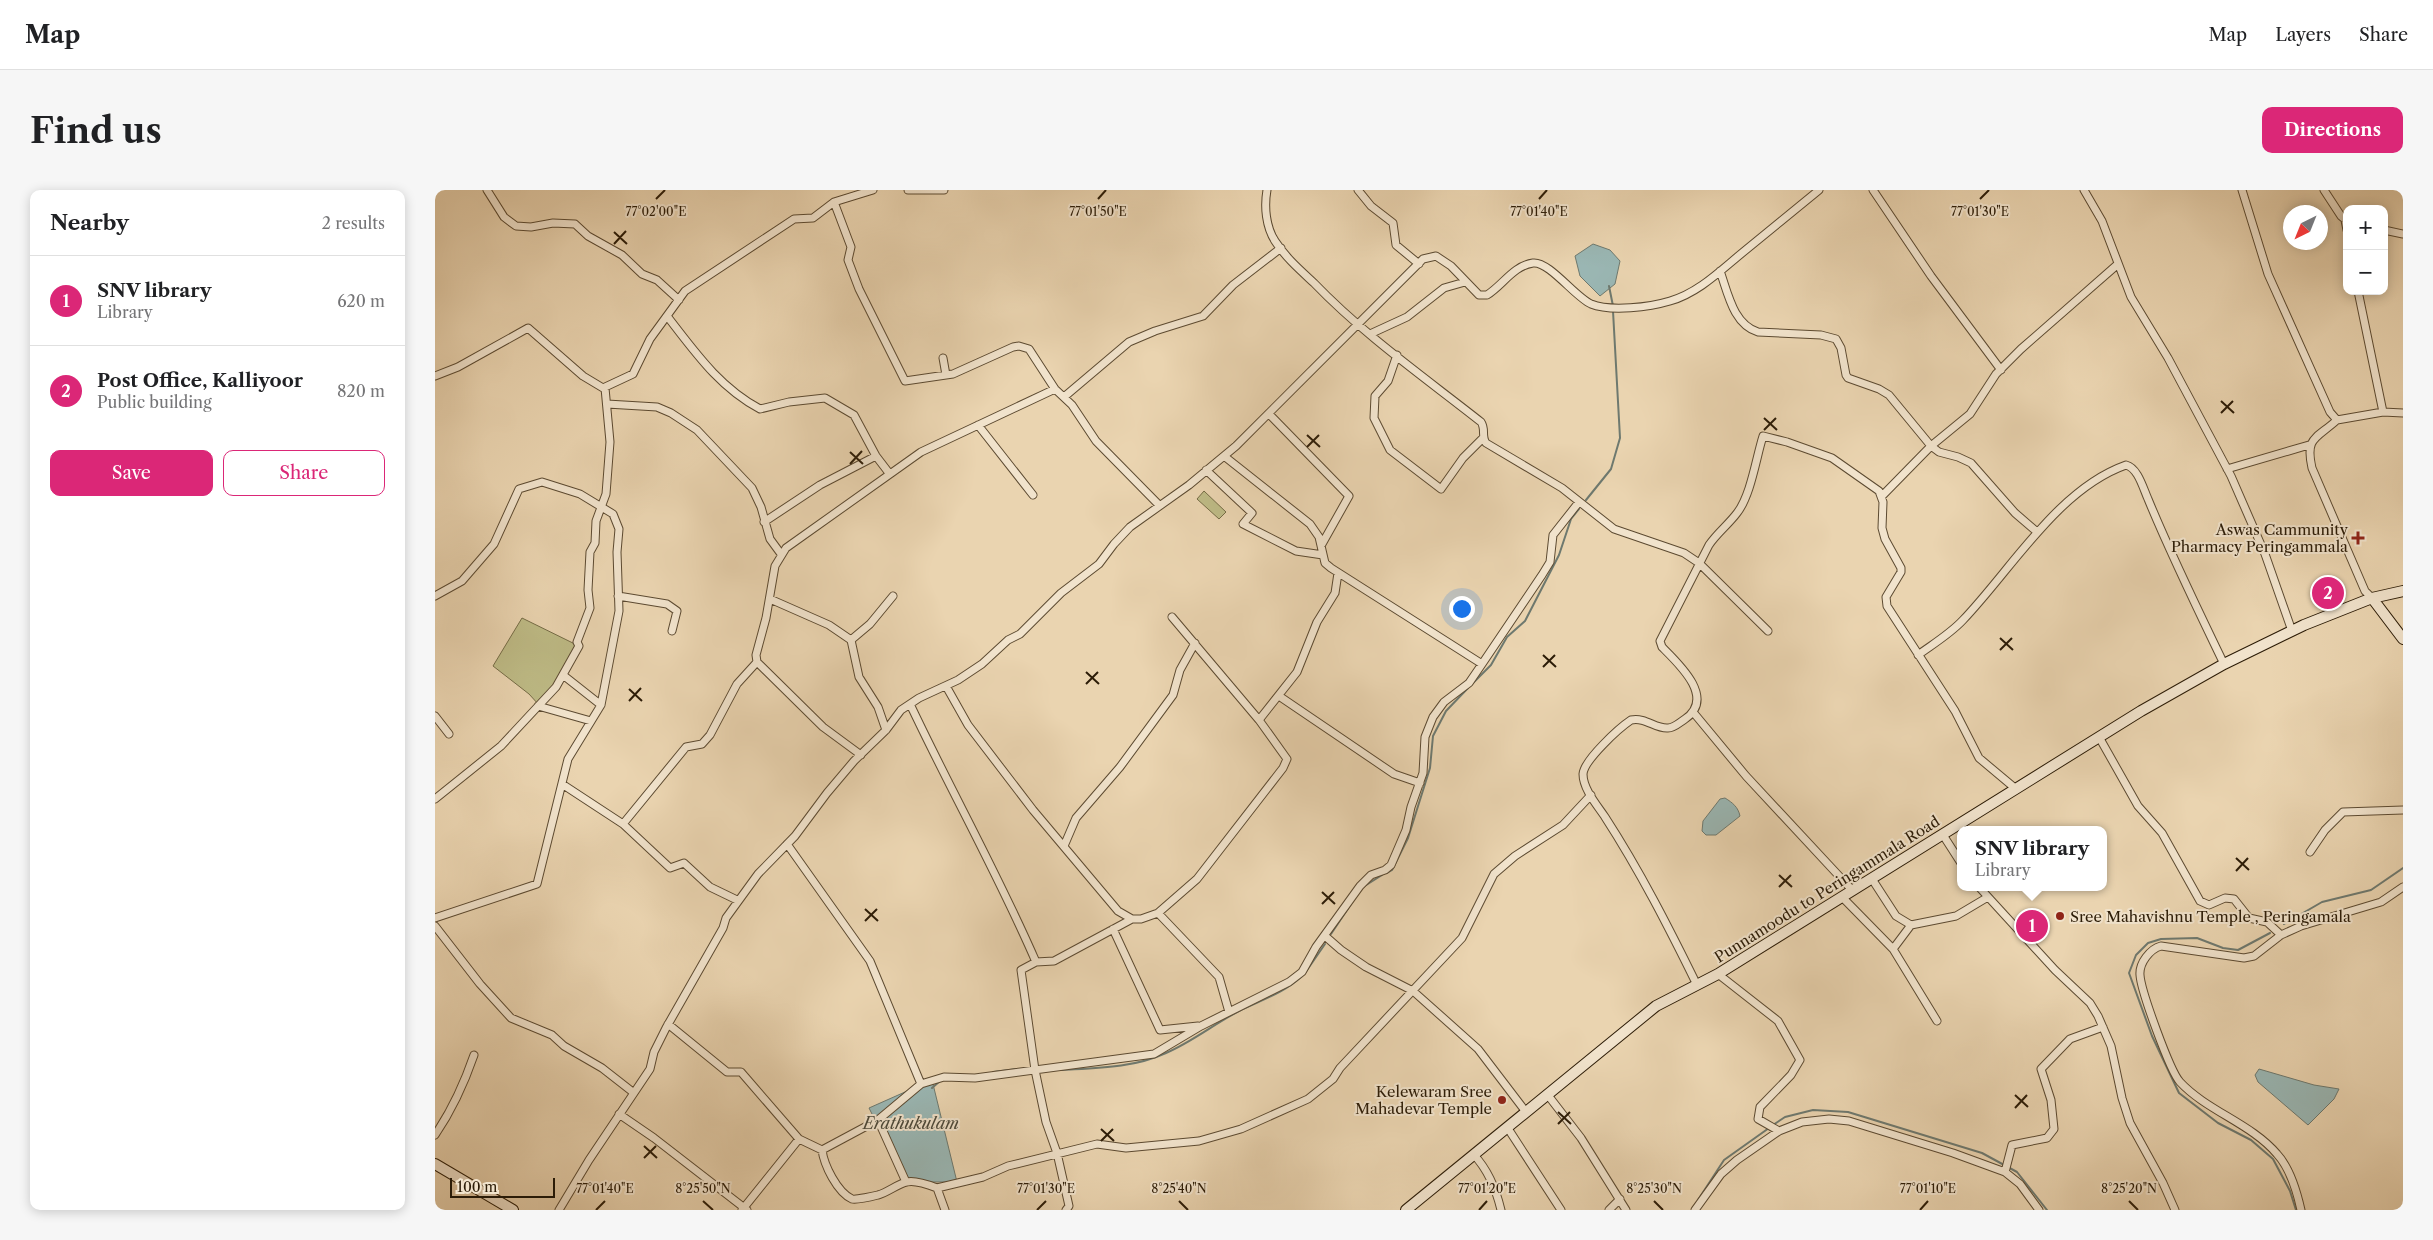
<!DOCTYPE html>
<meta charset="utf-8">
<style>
body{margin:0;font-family:"Libre Caslon Text",serif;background:#f6f6f6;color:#202124}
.controls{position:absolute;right:15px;top:15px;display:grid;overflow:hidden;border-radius:10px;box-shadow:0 2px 12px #0003}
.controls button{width:45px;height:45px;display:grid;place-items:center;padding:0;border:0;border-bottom:1px solid #e0e0e0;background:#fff;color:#202124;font:25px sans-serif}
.compass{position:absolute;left:1848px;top:15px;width:45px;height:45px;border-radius:50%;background:#fff;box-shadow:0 2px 12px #0003;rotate:223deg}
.scale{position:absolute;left:15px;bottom:12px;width:105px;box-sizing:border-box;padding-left:5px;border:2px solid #2c1c07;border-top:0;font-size:14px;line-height:18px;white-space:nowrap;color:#2c1c07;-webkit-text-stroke:4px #f1e3cc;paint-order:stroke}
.you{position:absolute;left:1026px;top:418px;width:18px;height:18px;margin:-12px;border:4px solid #fff;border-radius:50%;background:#1a73e8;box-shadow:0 0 0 8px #1a73e833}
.badge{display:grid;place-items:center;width:32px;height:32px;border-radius:50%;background:#db2777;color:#fff;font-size:16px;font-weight:700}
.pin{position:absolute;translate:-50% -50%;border:2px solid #fff;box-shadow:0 1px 5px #0006}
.popup{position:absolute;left:1522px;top:636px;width:150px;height:65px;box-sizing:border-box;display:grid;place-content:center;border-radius:10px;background:#fff;filter:drop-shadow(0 1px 4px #0005);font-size:16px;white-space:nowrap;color:#757577}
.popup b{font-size:19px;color:#202124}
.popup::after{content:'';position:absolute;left:50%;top:100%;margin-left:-10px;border:10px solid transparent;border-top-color:#fff}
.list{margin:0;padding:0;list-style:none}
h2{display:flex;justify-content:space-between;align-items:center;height:65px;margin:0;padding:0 20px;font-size:21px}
h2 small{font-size:16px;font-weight:400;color:#757577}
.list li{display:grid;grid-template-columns:32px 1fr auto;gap:15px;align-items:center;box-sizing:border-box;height:90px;padding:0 20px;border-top:1px solid #e0e0e0}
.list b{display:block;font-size:19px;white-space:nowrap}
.list p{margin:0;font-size:16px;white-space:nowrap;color:#757577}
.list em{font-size:16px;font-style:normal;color:#757577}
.actions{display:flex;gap:10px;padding:15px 20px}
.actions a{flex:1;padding:11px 0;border:1px solid #db2777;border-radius:10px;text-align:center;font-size:18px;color:#db2777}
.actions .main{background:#db2777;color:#fff}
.map{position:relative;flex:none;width:1968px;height:1020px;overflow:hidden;border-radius:10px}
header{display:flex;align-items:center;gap:30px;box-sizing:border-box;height:70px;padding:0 25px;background:#fff;border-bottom:1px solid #e0e0e0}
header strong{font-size:24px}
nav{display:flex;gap:28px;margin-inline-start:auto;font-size:18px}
.intro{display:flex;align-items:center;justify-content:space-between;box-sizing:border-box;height:120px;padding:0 30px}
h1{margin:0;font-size:35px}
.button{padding:12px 22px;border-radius:10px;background:#db2777;color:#fff;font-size:18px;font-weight:700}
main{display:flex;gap:30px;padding:0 30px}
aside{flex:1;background:#fff;border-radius:10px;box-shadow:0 2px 12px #0003}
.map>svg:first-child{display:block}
.green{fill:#bebb86;stroke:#756c46}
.water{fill:#9ab7b4;stroke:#6e796f}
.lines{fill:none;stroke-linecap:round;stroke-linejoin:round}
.stream{stroke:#6e796f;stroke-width:2}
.minor-casing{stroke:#5c4a31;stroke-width:9}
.secondary-casing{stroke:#2c1c07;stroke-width:12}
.minor{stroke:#f1e3cc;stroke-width:7}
.secondary{stroke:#f1e3cc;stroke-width:10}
.ticks{fill:none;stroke:#2c1c07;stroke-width:2}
.poi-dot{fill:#8f2418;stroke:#f1e3cc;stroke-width:2}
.labels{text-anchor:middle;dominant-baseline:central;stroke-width:4;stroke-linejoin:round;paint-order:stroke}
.poi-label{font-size:15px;fill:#2c1c07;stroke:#f1e3cc;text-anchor:end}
.street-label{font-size:15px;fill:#2c1c07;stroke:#f1e3cc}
.water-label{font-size:16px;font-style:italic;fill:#4d4a3b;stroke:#f1e3cc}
.ticks-label{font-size:12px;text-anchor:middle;fill:#2c1c07;stroke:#f1e3cc;stroke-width:4;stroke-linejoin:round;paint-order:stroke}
</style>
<header>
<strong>Map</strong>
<nav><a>Map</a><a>Layers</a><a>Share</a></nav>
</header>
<div class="intro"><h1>Find us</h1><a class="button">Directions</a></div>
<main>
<aside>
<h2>Nearby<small>2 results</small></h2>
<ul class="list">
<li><span class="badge">1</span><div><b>SNV library</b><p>Library</p></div><em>620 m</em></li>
<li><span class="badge">2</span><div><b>Post Office, Kalliyoor</b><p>Public building</p></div><em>820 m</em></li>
</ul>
<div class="actions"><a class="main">Save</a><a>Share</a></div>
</aside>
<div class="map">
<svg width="1968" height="1020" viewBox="0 0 1968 1020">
<rect width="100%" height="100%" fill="#ead4b0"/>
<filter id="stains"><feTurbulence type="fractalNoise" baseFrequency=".004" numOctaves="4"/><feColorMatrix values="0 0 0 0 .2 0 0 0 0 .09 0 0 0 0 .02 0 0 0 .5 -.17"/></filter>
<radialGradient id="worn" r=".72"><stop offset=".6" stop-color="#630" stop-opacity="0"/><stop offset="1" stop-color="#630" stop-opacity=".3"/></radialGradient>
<path class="green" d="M 769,301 L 791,322 L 784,329 L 762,309 Z
M 87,428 L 146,457 C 136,480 122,498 104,515 L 94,504 L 58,476 Z"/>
<path class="water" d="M 1158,54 L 1175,60 L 1185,71 L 1180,94 L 1165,106 L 1145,86 L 1140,66 Z
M 1290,608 C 1298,613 1303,617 1305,626 L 1281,645 L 1271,645 L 1267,641 L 1268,631 L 1285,609 Z
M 1824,879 L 1879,895 L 1904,899 L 1899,909 L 1873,935 L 1823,892 L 1820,885 Z
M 497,890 L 522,992 L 471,992 L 434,918 Z"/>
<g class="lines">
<path class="stream" d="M 1174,96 L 1178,116
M 1151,310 L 1176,279 L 1185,248 L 1178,121
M 1036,495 L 1056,475 L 1072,447 L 1090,431 L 1124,365 L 1136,329 L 1144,319
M 952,683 L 957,680 L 973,648 L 995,578 L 998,546 L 1011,521 L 1033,498
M 928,697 L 947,685
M 1849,734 L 1887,712 L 1936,700 L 1968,678
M 1835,743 L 1803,760 L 1788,758 L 1762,748 L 1726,749 L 1713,753 L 1701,765 L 1694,783 L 1717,846 L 1744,903 L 1783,933 L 1816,950 L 1838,969 L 1855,1001 L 1861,1020
M 896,744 L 918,711
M 870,783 L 890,754
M 627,880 C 663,878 698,878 731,863 C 757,852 779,834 804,821 C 826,810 849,803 867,786
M 558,882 L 582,879
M 497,898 L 505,891
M 1338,935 L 1350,927 L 1378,920 L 1413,922 L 1547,963 L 1582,982 L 1612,1020
M 1263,1010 L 1289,970 L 1334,938"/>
<g class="minor-casing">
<path id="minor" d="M 52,0 L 69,27 L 81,36 L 96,37 L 118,33 L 140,34 L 153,46 L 187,65 L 207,84 L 222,90 L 244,110
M 473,0 L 509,0
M 832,0 C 829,17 831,37 840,51 C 851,68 865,80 879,93 C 929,145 989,187 1046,232 C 1051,239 1046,246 1051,253 L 1127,298 L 1179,339 L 1249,363 L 1264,373 L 1333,441
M 923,0 L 936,16 L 958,33 L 961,55 L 984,74
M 1438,0 L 1496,86 L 1566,180
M 1649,0 L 1667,31 L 1696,107 L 1733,168 L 1796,286 L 1830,364 L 1857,441
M 1807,0 L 1833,84 L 1895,222 L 1902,230 C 1881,249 1870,247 1877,278 L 1930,401 L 1937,408
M 1889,0 L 1906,26 L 1912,31
M 399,12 L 416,57 L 413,70 L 424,99 L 470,191 L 511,185 L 508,168
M 1910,30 L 1912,40
M 1949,40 L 1968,44
M 1285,81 C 1293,103 1298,134 1323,142 L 1386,145 L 1401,149 L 1406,158 L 1411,185 L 1413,188 L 1444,199 L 1454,205 L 1496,256 L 1504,262 L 1523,267 L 1536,273 L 1580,323 L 1602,342
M 1923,101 L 1948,222
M 232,126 C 260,162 284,197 325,219 L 354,212 L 390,208 L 419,225 L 441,266 L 454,283
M 935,144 L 972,127 L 1009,98 L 1030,92
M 962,165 L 953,191 L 940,206 L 939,228 L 955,260 L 1006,299 L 1028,268 L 1048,248
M 511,185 L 518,184 L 578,157 L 584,156 L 594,159 L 620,199 L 637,215 L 661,251 L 724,315
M 0,186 L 23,177 L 93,138 L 148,186 L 168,198 L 198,184 L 215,149 L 250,101 L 359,29 L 378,28 L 399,12 L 438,0
M 629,207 L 694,152 L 720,141 L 768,126 L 798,95 L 846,58
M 172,214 L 222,217 L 236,223 L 262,240 L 317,298 L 326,317 L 335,349 L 346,364
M 834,224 L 914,306 L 887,354
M 1902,230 L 1948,222 L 1968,223
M 543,235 L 598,305
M 789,266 L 875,334 L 884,347 L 890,373 L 896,378 L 1047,474 L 1107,385 L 1115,372 L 1118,345 L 1144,312
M 1792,279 L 1874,255
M 771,280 L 817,323 L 808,334 L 861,361 L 888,365
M 1447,306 L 1496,256 L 1535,224 L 1561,184 L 1586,159 L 1683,74
M 329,332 L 385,295 L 441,266
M 0,406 L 27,391 L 59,354 L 84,299 L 107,292 L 145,304 L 178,324 L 184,339 L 182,362 L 184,421 L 166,515 L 133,569 L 102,694 L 0,728
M 183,406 L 232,414 L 242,421 L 237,441
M 335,409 L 394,435 L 416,450 L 424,487 L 443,517 L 451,540
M 416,450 L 435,434 L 458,406
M 1483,465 C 1498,454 1515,444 1528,430 C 1576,380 1623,299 1691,275 C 1703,278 1708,298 1713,309 C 1736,365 1763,420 1789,474
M 128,485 L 166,515
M 511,496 L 533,535 L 598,620 L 683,721 L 697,729 L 706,729 L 723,723 L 762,689 L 848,578 L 852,569 L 824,530 L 737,427
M 844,506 L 959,584 L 985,593
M 475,514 C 516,601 563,684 601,772
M 103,516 L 156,531
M 1258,522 L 1311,586 L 1418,701
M 0,526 L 14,544
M 824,530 L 862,482 L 882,432 L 900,403 L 903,383
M 1664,547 L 1703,616 L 1727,643 L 1765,711 L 1774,715 L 1790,708 L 1799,709 L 1814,728 L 1832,732 L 1846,745
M 426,565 L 388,537 L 322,472 L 321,465 L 331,428 L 340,376 L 351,358 L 486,262 L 620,199
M 127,594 L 188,634 L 235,678 L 249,673 L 275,697 L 302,710
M 0,609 L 66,556 L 121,497 L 144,456 L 142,452 L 155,418 L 153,400 L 155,362 L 160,353 L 161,331 L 171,304 L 175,252 L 170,198
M 188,634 L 251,557 L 267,554 L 275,545 L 302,494 L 322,472
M 1508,645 L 1526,673
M 352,654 L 435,771 L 486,894 L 509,887 L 540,888 L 719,864 L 766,836 L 854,792 L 867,782 L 881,757 L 925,696 L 936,685 L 950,680 L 956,675 L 971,640 L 976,617 L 988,583 L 990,547 L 998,527 L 1009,512 L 1034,493 L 1047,474
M 629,656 L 641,628 L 685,577 L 738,505 L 745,480 L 760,453
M 1875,662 L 1890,640 L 1908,622 L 1968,620
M 1437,689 L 1461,726 L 1476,735
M 1544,697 L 1620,780 L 1655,813 L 1663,826 L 1676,856 L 1687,908 L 1695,933 L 1728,993 L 1740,1020
M 1408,708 L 1458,759 L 1502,831
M 723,723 L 784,787 L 794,822
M 0,736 L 45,794 L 76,828 L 117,845 L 129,856 L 167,878 L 199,903
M 678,739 L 725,840 L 763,836
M 890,746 L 906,760 L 931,777 L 978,801 L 1043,859 L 1091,922
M 1458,759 L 1476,735 L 1521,726 L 1553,707
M 1283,784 L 1343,831 L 1365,870 L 1356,885 L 1325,917 L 1323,929 L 1344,941
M 1262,795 C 1234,738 1205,681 1170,627 C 1162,615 1148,599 1148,584 C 1149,570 1184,538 1196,530 C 1211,527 1220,539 1233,538 C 1239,538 1244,533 1250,529 C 1281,508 1244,474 1227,457 L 1225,451 L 1274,355 C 1282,343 1293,335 1302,323 C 1316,305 1321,268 1328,246 L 1352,252 L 1397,268 L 1444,301 L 1448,312 L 1447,338 L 1450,349 L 1466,378 L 1466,382 L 1451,407 L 1452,416 L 1520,521 L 1544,568 L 1581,599
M 233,834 L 292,882 L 306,882 L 364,949 L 387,960 L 443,930 L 486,894
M 1112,904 L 1146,948 L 1191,1020
M 184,924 L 219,948 L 312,1020
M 443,930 L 471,992
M 1072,937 L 1126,1020
M 0,945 C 17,920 29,894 39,865
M 387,960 C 389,975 402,1002 417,1009 C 421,1010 439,1006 443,1005 C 452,1003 464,993 472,992 C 480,990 494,995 502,998 L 510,1020
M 1039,965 C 1054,981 1061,999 1066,1020
M 1570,982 L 1577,955 L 1612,948 L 1619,939 L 1616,910 L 1606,879 L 1635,849 L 1668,837
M 502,998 L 548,987 L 573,976 L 662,954 L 691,958 L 764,951 L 806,939 L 873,909 L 898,889 L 905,878 L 1027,748 L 1059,684 L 1080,666 L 1128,635 L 1156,605
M 124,1020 L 154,970 L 215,879 L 219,862 L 231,838 L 288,738 L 291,728 L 323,684 L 360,646 L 392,603 L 419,571 L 451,540 L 466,520 L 484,508 L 523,490 L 547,474 L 573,450 L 585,444 L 626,403 L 664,374 L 679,354 L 695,337 L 754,295 L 801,256 L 988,69 L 1001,66 L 1016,76 L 1044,105 L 1052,105 C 1068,95 1078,76 1098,73 C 1114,71 1140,107 1156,114 C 1176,122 1215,117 1235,111 C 1263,103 1285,81 1307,63 C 1333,42 1358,21 1384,0
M 307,1020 L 364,949
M 631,1020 L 634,1016 L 622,963 L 611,932 L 600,880 L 586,780 L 601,772 L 619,771 L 697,729
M 1174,1020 L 1185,1009
M 1260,1020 L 1286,984 L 1302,970 L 1344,941 L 1367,932 L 1394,929 L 1414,931 L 1518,963 L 1570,982 L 1585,994 L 1604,1020
M 1866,1020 C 1862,1002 1855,978 1842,964 C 1817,934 1772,921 1745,892 C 1735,881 1706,801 1705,785 C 1704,773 1715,759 1726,756 L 1809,768 L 1819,766 L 1846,745 L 1866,736 L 1946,712 L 1968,697"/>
</g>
<g class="secondary-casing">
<path id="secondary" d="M 1937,408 L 1968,449
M 0,974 L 78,1020
M 971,1020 L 1221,816 L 1283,784 L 1706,521 L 1789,474 L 1869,435 L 1937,408 L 1968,401"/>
</g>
<use href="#minor" class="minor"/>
<use href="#secondary" class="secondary"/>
</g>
<path class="ticks" d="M 221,9 L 230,0M 663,9 L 671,0M 1104,9 L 1112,0M 1545,9 L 1554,0M 179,42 L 192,54M 179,54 L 191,41M 1786,211 L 1799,223M 1786,223 L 1798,211M 1329,228 L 1342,240M 1329,240 L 1341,228M 872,245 L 885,257M 872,257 L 884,245M 415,262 L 428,274M 415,274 L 427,261M 1565,448 L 1578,460M 1565,460 L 1577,448M 1108,465 L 1121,477M 1108,477 L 1120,465M 651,482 L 664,494M 651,494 L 663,482M 194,499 L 207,511M 194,511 L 206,498M 1801,668 L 1814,680M 1801,681 L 1813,668M 1344,685 L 1357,697M 1344,697 L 1356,685M 887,702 L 900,714M 887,714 L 899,702M 430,719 L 443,731M 430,731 L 442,719M 1580,905 L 1593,917M 1580,918 L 1592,905M 1123,922 L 1136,934M 1123,934 L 1135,922M 666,939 L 679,951M 666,951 L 678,939M 209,956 L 222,968M 209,968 L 221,956M 268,1011 L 278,1020M 744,1011 L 753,1020M 1219,1011 L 1228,1020M 1694,1011 L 1703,1020M 161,1020 L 170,1011M 602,1020 L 611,1011M 1044,1020 L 1052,1011M 1485,1020 L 1493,1011"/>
<g class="poi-dot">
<path d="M1920.5 340.5h5v5h5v5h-5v5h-5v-5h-5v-5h5z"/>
<circle cx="1625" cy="726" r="5"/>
<circle cx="1067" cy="910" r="5"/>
</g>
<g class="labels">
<g class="poi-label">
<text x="1913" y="339">Aswas Cammunity<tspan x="1913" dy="17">Pharmacy Peringammala</tspan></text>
<text x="1635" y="726" text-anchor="start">Sree Mahavishnu Temple , Peringamala</text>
<text x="1057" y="901">Kelewaram Sree<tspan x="1057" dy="17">Mahadevar Temple</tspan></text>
</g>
<g class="street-label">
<text transform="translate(1392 699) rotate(-32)">Punnamoodu to Peringammala Road</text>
</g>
<g class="water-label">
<text x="476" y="933">Erathukulam</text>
</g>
</g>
<g class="ticks-label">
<text x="221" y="26">77°02'00"E</text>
<text x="663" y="26">77°01'50"E</text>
<text x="1104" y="26">77°01'40"E</text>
<text x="1545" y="26">77°01'30"E</text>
<text x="170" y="1003">77°01'40"E</text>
<text x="611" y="1003">77°01'30"E</text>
<text x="1052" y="1003">77°01'20"E</text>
<text x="1493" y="1003">77°01'10"E</text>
<text x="268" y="1003">8°25'50"N</text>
<text x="744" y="1003">8°25'40"N</text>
<text x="1219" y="1003">8°25'30"N</text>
<text x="1694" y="1003">8°25'20"N</text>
</g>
<rect width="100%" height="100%" filter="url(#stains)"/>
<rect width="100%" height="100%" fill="url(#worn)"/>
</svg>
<div class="controls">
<button>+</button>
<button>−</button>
</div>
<svg class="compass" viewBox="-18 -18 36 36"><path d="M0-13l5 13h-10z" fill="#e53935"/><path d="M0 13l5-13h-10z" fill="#757577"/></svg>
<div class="scale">100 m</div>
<div class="you"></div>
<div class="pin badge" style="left:1597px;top:736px">1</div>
<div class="popup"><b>SNV library</b>Library</div>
<div class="pin badge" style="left:1893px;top:403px">2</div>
</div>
</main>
